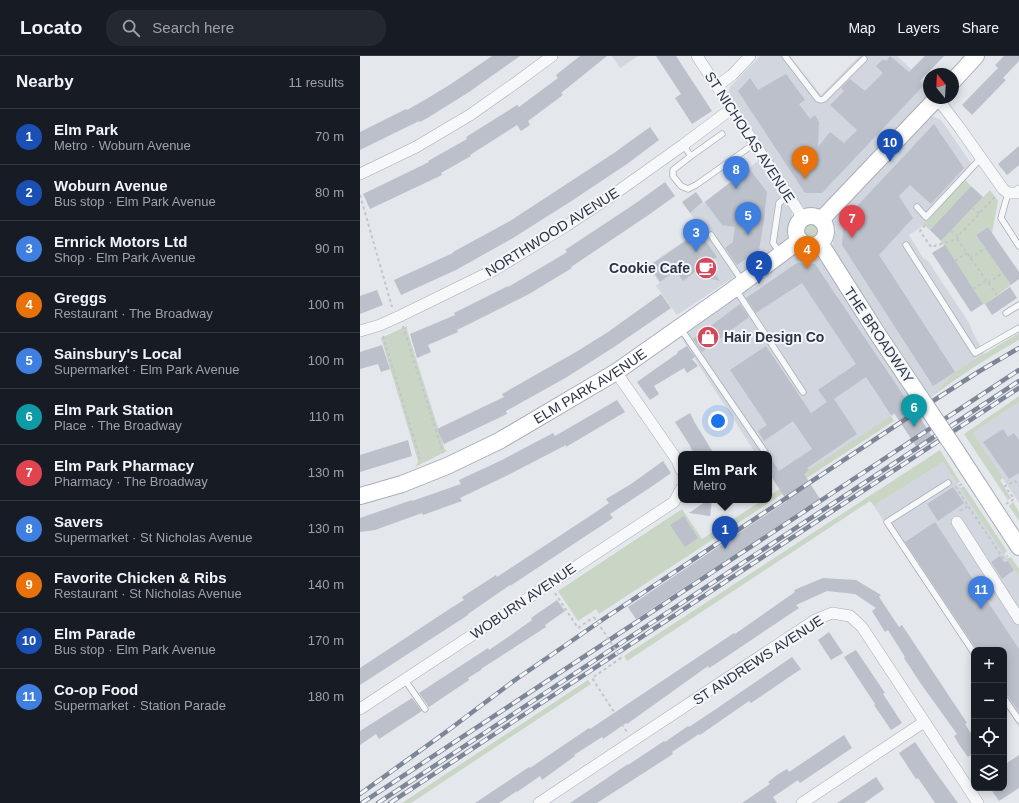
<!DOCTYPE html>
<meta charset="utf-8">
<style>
body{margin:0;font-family:Arial,sans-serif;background:#242831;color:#f1f3f6}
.controls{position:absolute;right:12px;bottom:12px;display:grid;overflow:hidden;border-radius:8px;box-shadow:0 2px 10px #0003}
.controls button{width:36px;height:36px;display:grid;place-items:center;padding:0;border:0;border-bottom:1px solid #363941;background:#171b24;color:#f1f3f6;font:20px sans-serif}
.compass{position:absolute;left:563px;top:12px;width:36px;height:36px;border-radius:50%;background:#171b24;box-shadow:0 2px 10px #0003;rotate:342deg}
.you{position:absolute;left:358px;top:365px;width:14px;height:14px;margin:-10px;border:3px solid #fff;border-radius:50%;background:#1a73e8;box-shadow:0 0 0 6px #1a73e833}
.badge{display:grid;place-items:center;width:26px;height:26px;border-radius:50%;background:#db2777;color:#fff;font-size:13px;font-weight:700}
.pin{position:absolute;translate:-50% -33px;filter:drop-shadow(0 1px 2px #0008)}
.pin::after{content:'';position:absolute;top:21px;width:14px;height:12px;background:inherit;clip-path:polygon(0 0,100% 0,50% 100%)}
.popup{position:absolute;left:318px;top:395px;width:94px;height:52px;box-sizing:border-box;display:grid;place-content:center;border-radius:8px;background:#171b24;filter:drop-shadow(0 1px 3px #0005);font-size:13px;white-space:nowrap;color:#9ea1a6}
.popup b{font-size:15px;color:#f1f3f6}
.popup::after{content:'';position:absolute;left:50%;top:100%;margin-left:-8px;border:8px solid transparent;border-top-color:#171b24}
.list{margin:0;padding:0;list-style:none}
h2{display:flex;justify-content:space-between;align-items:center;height:52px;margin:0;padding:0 16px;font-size:17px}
h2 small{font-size:13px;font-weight:400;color:#9ea1a6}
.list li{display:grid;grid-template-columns:26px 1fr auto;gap:12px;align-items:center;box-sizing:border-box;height:56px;padding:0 16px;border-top:1px solid #363941}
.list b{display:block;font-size:15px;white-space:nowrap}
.list p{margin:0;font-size:13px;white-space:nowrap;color:#9ea1a6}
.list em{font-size:13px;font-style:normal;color:#9ea1a6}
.icon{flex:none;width:22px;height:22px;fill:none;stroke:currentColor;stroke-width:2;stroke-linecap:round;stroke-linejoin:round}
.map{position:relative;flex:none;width:659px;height:747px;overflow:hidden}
header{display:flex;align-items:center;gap:24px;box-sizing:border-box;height:56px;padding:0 20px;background:#171b24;border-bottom:1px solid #363941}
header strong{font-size:19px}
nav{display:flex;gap:22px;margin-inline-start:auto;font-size:14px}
.search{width:280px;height:36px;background:#242831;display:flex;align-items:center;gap:10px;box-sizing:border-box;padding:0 14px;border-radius:16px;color:#9ea1a6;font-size:15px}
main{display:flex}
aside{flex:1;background:#171b24}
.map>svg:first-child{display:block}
.built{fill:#d2d6de}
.green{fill:#c9d6c5}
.building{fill:#bbc0ca}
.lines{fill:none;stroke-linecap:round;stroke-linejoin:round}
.lane-casing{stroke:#a9aeb7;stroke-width:7}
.street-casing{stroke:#a9aeb7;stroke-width:12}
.secondary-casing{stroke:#a9aeb7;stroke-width:18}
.path{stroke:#c2c5cb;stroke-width:2;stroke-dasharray:3 3;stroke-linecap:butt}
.lane{stroke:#f7f8fa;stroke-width:5.5}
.street{stroke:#f7f8fa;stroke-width:11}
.secondary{stroke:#fff;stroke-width:16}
.rail-casing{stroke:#7d8696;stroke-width:4.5}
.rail{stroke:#f4f6f9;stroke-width:3;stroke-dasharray:9;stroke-linecap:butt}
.secondary-bridge-casing{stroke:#a9aeb7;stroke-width:18;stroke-linecap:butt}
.path-bridge{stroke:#c2c5cb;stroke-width:2;stroke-dasharray:3 3;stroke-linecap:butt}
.secondary-bridge{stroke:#fff;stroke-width:16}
.labels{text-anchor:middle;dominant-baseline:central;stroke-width:4;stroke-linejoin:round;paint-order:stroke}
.street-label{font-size:14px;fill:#2b3445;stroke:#f4f6f9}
.poi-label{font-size:14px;font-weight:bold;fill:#2b3445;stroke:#f4f6f9;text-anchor:end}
</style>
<header>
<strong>Locato</strong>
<div class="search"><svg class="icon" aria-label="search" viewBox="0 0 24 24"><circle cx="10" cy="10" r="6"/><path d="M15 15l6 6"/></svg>Search here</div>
<nav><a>Map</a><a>Layers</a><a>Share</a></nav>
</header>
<main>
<aside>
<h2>Nearby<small>11 results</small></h2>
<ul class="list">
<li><span class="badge" style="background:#1a4fb4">1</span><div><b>Elm Park</b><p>Metro · Woburn Avenue</p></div><em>70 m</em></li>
<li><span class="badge" style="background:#1a4fb4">2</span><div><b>Woburn Avenue</b><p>Bus stop · Elm Park Avenue</p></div><em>80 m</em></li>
<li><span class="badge" style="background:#3f7fe0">3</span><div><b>Ernrick Motors Ltd</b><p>Shop · Elm Park Avenue</p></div><em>90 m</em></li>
<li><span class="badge" style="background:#e8710a">4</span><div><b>Greggs</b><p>Restaurant · The Broadway</p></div><em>100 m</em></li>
<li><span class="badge" style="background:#3f7fe0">5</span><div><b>Sainsbury's Local</b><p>Supermarket · Elm Park Avenue</p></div><em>100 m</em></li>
<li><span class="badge" style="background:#0f9aa8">6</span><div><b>Elm Park Station</b><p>Place · The Broadway</p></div><em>110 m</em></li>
<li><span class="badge" style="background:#e0444e">7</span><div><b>Elm Park Pharmacy</b><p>Pharmacy · The Broadway</p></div><em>130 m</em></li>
<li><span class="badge" style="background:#3f7fe0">8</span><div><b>Savers</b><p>Supermarket · St Nicholas Avenue</p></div><em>130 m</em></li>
<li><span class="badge" style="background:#e8710a">9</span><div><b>Favorite Chicken &amp; Ribs</b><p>Restaurant · St Nicholas Avenue</p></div><em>140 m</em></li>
<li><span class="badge" style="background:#1a4fb4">10</span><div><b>Elm Parade</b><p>Bus stop · Elm Park Avenue</p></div><em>170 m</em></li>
<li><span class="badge" style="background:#3f7fe0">11</span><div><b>Co-op Food</b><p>Supermarket · Station Parade</p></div><em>180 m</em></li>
</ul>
</aside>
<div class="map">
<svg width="659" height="747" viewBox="0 0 659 747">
<rect width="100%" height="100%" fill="#e4e7ec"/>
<path class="built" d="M 252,0 L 278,0 L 260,12 Z
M 400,0 L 430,0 L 461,39 L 499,0 L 537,0 L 569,30 L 569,41 L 463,153 L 445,152 L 442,150 L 370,40 L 369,35 L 370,31 Z
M 572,60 L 581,64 L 615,113 L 560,172 L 549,179 L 563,202 L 568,205 L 609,267 L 615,281 L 625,298 L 593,317 L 574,339 L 571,341 L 474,196 L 472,192 L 476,173 L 473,164 Z
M 398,105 L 432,155 L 432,160 L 428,173 L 429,181 L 428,185 L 317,259 L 296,230 L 300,227 L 288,210 L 341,173 L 330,157 Z
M 437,197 L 452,202 L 459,202 L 555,345 L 420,433 L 409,417 L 409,398 L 396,398 L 320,280 Z
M 659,346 L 659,447 L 613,377 Z
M 583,406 L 659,520 L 659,671 L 644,649 L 644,594 L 614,594 L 614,603 L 514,450 Z"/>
<path class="green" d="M 605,124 L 611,130 L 570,174 L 563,168 Z
M 630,134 L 638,145 L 632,177 L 628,171 L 616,179 L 651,229 L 625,248 L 623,248 L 581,185 Z
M444 176a8 8 0 1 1 16 0a8 8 0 1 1-16 0Z
M 47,270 L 47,274 L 85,394 L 87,395 L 55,411 L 57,408 L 58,405 L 21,282 Z
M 659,277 L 659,284 C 629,301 601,319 574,339 L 593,317 Z
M 659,340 L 659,346 L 613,377 L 643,422 L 640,424 L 651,442 L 648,444 L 604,378 Z
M 531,360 L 534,365 L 239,558 L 236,553 L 218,565 L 198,535 L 322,453 L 342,483 L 403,444 L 409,444 L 409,440 Z
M 580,394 L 600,426 L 597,427 L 583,406 L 514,450 L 510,445 L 267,605 L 264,600 Z
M 604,430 L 647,495 L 644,498 L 600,432 Z
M 653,446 L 659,456 L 659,465 L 649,450 Z
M 651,501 L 659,513 L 659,520 L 647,503 Z
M 228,624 L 231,628 L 51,747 L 42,747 Z"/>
<path class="building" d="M 132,0 L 160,0 L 109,36 L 69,61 L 60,66 L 59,65 L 0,94 L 0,76 L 46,53 L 47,54 L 68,42 L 91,28 Z
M 220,0 L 247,0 L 201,37 L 203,39 L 168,65 L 170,69 L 161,75 L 157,69 L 110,99 L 111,100 L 81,117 L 82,119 L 10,153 L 3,138 L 69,106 L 68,105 L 107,83 L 106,81 L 157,49 L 159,51 L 198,22 L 196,19 Z
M 296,0 L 316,0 L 352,55 L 332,68 L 315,42 L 321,38 Z
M 530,0 L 549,16 L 565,0 L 584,0 L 560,25 L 564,29 L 462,137 L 445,137 L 378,35 L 390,22 L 398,34 L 426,18 L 445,44 L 439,48 L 450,63 L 455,59 L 459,66 L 458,91 L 470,76 L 484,87 L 497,74 L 470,49 L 484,35 L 481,32 L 490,23 L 505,35 L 523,17 L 516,10 L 523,3 L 526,5 Z
M 644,0 L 659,0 L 659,5 L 643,22 L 646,24 L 612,59 L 602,49 L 638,12 L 635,9 Z
M 574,68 L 604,112 L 571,148 L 550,129 L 539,140 L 553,162 L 519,199 L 595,316 L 573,330 L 482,189 L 484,164 Z
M 290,71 L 299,84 L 267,108 L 213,144 L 153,182 L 96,214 L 41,239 L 34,224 L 93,197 L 93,196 L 150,165 L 254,97 Z
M 659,90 L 659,109 L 647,119 L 638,108 Z
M 389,112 L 407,136 L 404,164 L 399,194 L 377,209 L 365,192 L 373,186 L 375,171 L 362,169 L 345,146 Z
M 305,126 L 315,140 L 287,160 L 211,211 L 212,212 L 169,238 L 97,274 L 98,276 L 68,289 L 71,296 L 57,302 L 50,278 L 95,259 L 94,257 L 148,230 L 148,231 L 194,204 L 207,196 L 205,194 L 276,147 Z
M 611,130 L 623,141 L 581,185 L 570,174 Z
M 336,136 L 343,146 L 330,157 L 322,146 Z
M 628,171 L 659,216 L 659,223 L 651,229 L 616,179 Z
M 339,176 L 357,201 L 347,207 L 360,225 L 343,221 L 338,214 L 323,225 L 316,215 L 300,226 L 289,210 Z
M 585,189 L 623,248 L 611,256 L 572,197 Z
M 437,207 L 455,208 L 552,352 L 555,354 L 577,388 L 567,387 L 558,393 L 534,357 L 531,359 L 506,321 L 474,343 L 497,378 L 447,412 L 449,414 L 444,418 L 460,443 L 276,563 L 268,551 L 427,445 L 409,417 L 409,400 L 419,415 L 452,393 L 433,365 L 404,385 L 398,375 L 407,369 L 370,314 L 406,290 L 451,357 L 467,346 L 458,334 L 496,308 L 442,227 L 396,257 L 386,242 Z
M 650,231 L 657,242 L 632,259 L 625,248 Z
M 17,234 L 23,249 L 0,258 L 0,240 Z
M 301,238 L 311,252 L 254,291 L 207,321 L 146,355 L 147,358 L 84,388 L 77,373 L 144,341 L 142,338 L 216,296 L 248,276 Z
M 380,248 L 389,261 L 342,296 L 333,283 Z
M 22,289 L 30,313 L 21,316 L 18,308 L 0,313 L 0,296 Z
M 327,290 L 335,301 L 332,303 L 338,310 L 327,317 L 324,312 L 294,330 L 299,338 L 290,344 L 277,326 L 318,297 L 317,296 Z
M 257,344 L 265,356 L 206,391 L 206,389 L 148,419 L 100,442 L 102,445 L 63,459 L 62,457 L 15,474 L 0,476 L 0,462 L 52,444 L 52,445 L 101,428 L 99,424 L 142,404 L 193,377 L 195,380 Z
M 330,357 L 335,367 L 354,398 L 334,398 L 329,388 L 315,366 Z
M 643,373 L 648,381 L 654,377 L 659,384 L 659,417 L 649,423 L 623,386 Z
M 48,384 L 52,400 L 0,416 L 0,399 Z
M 303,405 L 311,417 L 291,431 L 250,458 L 253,462 L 150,530 L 150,529 L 108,558 L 108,559 L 0,629 L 0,612 L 91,552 L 104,544 L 102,541 L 136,519 L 137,521 L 236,456 L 249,447 L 246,443 L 271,428 Z
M 593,431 L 604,447 L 578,465 L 567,448 Z
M 348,444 L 352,444 L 350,460 L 329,457 Z
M 324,460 L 338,482 L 325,491 L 310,469 Z
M 575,466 L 659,593 L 659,656 L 648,640 L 644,637 L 644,594 L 617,594 L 545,486 Z
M 640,500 L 644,506 L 648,505 L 654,514 L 642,523 L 631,506 Z
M 463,522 L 496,524 L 521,539 L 519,541 L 539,571 L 542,569 L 607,667 L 605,668 L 614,682 L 614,697 L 608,701 L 600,690 L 594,680 L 597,678 L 561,628 L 544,602 L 545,601 L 528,574 L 525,576 L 512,555 L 516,552 L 495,538 L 467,535 L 436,549 L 439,552 L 357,607 L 349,612 L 348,610 L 267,668 L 266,667 L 243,683 L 242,681 L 214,699 L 215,700 L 182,724 L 180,720 L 157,736 L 157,735 L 139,747 L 115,747 L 169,711 L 170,712 L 229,672 L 230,673 L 374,577 L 375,578 L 435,536 L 434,534 Z
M 197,544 L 205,555 L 185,569 L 186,571 L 121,613 L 121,614 L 108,622 L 109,624 L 69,651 L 59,637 L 128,592 L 129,594 L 151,579 L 172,564 L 171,562 Z
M 469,576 L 483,597 L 471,604 L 458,584 Z
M 496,594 L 525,637 L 523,638 L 542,667 L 531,674 L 514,649 L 515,648 L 484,601 Z
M 432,601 L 441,613 L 391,647 L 389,645 L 340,679 L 339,678 L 312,696 L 313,698 L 237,747 L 210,747 L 268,708 L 268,709 L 304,685 L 305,686 L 328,670 L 329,671 L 353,655 Z
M 52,642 L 62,655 L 19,683 L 16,678 L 0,689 L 0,675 Z
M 484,679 L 492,692 L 440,727 L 438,724 L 413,741 L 417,747 L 382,747 L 410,728 L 408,726 L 417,719 L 427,713 L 429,716 Z
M 555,686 L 574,714 L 598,747 L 575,747 L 558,722 L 556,723 L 539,697 Z
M 659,699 L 659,732 L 639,745 L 630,732 L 644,732 L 644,709 Z
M 516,721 L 524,733 L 510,743 L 504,747 L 477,747 Z"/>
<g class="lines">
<g class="lane-casing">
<path id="lane" d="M 425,0 L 458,43 L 461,44 L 464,43 L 504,3
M 323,89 L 331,100 L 313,114 L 313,120 L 321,130 L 328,133 L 336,129 L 394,88
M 331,100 L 362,78
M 648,137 L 641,162 L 659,190
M 557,151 L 566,161 L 621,102
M 351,179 L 383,226
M 546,189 L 615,297 L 659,272
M 420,197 L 413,187 L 419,147 L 428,140
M 376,234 L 443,336
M 646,257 L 659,249
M 321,273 L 405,396
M 588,427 L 527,466 L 614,597
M 45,624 L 65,653
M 644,642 L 659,664"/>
</g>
<g class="street-casing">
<path id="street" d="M 337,0 L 443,162
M 357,30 L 372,19 L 390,0
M 577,42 L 599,71 L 643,133 L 648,137 L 657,137 L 659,135
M 0,118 L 56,91 L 110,59 L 154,28 L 192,0
M 0,275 L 20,269 L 40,260 L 136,213 L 206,170 L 250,141 L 323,89 L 371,53
M 256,316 L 317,404 L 321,414
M 597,466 L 659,563
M 0,653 L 314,446 L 321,433
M 179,747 L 455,564 L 472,557 L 490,560 L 502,571 L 618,747
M 442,747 L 564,666"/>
</g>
<g class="secondary-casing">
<g id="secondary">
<path d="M 593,25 L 616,0"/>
<circle cx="451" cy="175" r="15"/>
<path d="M 461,164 L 577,42"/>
<path d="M 460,187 L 517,277"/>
<path d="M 595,393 L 659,491"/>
<path id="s1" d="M 0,440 L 42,428 L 87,410 L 139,385 L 256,316 L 374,233 L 440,184"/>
</g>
</g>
<path class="path" d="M 0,139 L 32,251
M 612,152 L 620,158
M 565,169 L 560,175 L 571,191 L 597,183 L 598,180 L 635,141
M 591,175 L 598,180
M 597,183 L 637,239
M 610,202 L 626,192
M 595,205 L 607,197
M 628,227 L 643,217
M 613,233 L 627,224
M 43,270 L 83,397
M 23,280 L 61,406
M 602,428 L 596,431 L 608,450 L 643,502 L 648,500
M 646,448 L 654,443 L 645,430 L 655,425 L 659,430
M 600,455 L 608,450
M 195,537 L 218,572 L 234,561
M 261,602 L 232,622 L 267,676"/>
<use href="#lane" class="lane"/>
<use href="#street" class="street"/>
<use href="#secondary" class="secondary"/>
<g class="rail-casing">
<path id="rail" d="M 0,738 L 86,676 L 155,624 L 242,564 L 576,343 L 618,316 L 659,292
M 2,747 L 659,314
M 18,747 L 659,325
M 30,747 L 659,332"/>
</g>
<use href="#rail" class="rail"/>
<g class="secondary-bridge-casing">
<path id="secondary-bridge" d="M 517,277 L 595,393"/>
</g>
<path class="path-bridge" d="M 234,561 L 261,602"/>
<use href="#secondary-bridge" class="secondary-bridge"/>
</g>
<defs>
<g id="cafe-disc" transform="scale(1.15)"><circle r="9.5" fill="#d1495b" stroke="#f4f6f9"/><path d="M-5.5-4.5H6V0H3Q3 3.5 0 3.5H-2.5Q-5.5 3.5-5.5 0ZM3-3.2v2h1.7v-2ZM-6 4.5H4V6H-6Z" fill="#fff"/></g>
<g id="shop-disc" transform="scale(1.15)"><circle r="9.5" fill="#d1495b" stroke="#f4f6f9"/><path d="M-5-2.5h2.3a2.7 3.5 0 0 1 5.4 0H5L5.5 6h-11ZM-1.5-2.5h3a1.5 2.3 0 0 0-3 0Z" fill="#fff"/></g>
</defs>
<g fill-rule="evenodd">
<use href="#cafe-disc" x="346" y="212"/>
<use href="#shop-disc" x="348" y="281"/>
</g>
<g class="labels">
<g class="street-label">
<text transform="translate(390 81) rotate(57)">ST NICHOLAS AVENUE</text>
<text transform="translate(192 176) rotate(-32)">NORTHWOOD AVENUE</text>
<text transform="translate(519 279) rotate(56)">THE BROADWAY</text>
<text stroke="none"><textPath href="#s1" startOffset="256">ELM PARK AVENUE</textPath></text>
<text transform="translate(163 545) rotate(-34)">WOBURN AVENUE</text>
<text transform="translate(398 604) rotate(-33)">ST ANDREWS AVENUE</text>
</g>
<g class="poi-label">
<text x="330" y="212">Cookie Cafe</text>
<text x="364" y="281" text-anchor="start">Hair Design Co</text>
</g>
</g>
</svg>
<div class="controls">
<button>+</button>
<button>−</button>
<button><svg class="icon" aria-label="locate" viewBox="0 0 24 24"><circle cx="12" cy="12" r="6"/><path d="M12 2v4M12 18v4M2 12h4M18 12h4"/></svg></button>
<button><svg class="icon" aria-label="layers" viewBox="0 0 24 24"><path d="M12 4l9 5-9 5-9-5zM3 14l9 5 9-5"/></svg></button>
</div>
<svg class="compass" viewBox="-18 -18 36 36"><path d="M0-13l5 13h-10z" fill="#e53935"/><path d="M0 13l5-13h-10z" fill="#9ea1a6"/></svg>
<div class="you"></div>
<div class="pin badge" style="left:365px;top:493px;background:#1a4fb4">1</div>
<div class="popup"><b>Elm Park</b>Metro</div>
<div class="pin badge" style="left:399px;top:228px;background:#1a4fb4">2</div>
<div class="pin badge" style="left:336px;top:196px;background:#3f7fe0">3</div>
<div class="pin badge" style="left:447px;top:213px;background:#e8710a">4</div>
<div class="pin badge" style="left:388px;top:179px;background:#3f7fe0">5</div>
<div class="pin badge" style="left:554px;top:371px;background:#0f9aa8">6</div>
<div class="pin badge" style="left:492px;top:182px;background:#e0444e">7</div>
<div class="pin badge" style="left:376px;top:133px;background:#3f7fe0">8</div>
<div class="pin badge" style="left:445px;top:123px;background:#e8710a">9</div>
<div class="pin badge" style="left:530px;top:106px;background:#1a4fb4">10</div>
<div class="pin badge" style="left:621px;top:553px;background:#3f7fe0">11</div>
</div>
</main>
